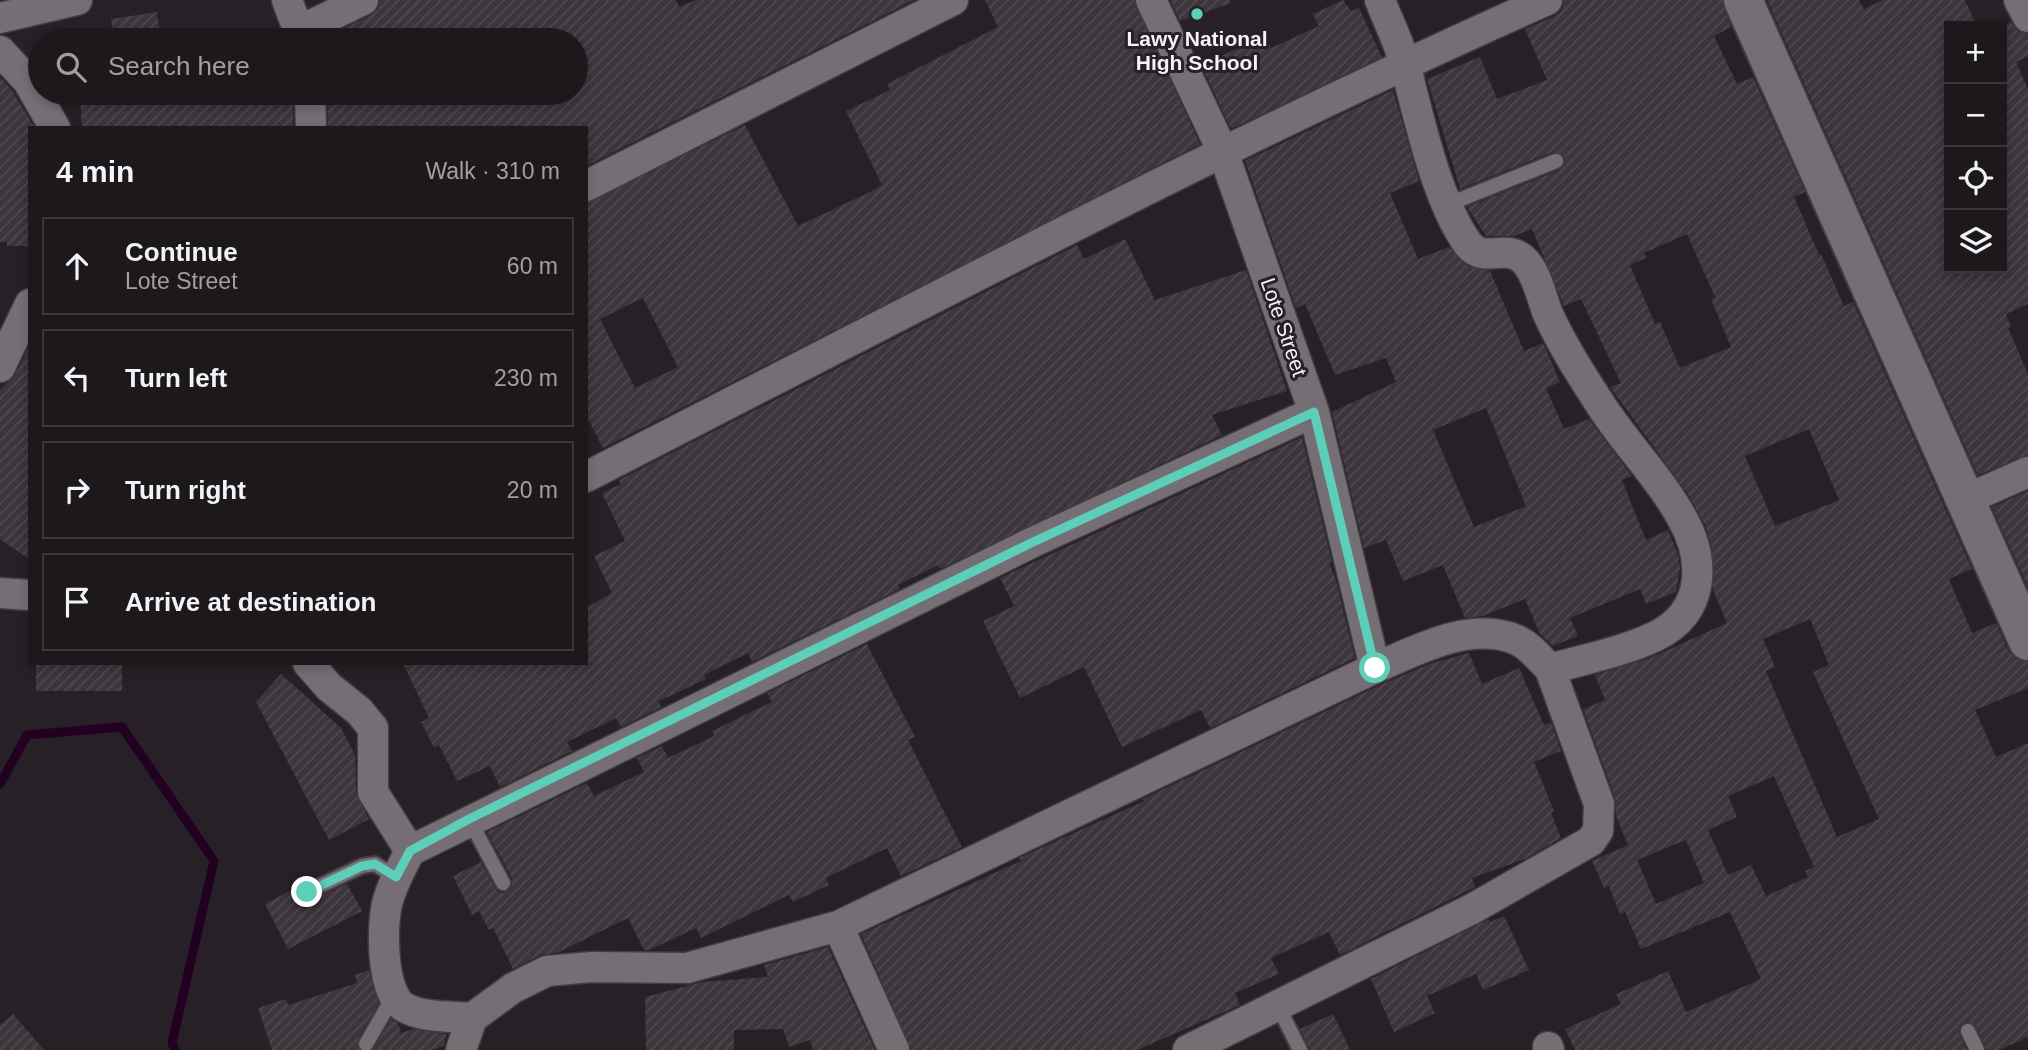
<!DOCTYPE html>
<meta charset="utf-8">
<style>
body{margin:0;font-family:Helvetica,sans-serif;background:#2a2529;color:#f1f3f6}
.controls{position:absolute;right:21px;top:21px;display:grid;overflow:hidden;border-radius:0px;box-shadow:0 4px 10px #0003}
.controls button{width:63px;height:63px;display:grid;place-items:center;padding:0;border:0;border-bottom:2px solid #3b373b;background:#1d181c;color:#f1f3f6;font:35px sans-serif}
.stop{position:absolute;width:21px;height:21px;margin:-16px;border:5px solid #5dceb9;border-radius:50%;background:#fff}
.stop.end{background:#5dceb9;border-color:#fff;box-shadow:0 2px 7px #0008}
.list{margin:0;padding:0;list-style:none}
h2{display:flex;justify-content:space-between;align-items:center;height:91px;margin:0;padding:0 28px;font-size:30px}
h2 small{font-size:23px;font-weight:400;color:#a0a0a3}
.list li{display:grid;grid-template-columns:46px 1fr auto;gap:21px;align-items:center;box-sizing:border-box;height:98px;margin:0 14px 14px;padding:0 14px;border:2px solid #3b373b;border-radius:0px}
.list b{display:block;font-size:26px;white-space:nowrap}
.list p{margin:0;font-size:23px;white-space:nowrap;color:#a0a0a3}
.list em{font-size:23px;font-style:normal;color:#a0a0a3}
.icon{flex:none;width:38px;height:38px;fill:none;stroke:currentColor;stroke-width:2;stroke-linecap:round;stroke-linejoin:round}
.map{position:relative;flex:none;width:2028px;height:1050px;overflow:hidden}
.search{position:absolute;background:#1d181c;box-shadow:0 4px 10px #0003;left:28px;top:28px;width:560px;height:77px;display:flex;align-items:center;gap:18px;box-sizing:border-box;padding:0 24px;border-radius:38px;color:#a0a0a3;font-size:26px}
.panel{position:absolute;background:#1d181c;box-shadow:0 4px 10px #0003;left:28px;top:126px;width:560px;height:539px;border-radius:0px}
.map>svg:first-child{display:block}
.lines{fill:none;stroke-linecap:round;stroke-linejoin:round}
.stream{stroke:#220021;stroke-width:9}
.building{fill:url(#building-hatch);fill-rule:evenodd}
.lane-casing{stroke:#433d42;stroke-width:18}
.street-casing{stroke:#433d42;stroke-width:33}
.secondary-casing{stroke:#433d42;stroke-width:42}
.lane{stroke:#766e75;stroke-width:14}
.street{stroke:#766e75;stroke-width:30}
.secondary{stroke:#766e75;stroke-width:38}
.route{stroke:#5dceb9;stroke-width:9}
.poi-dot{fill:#5dceb9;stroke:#272026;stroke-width:2.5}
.labels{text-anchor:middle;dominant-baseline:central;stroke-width:6;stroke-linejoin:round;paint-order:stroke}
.poi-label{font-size:21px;font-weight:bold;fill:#f6f2f6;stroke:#272026}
.street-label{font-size:21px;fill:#f6f2f6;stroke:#272026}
</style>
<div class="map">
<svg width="2028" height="1050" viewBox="0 0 2028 1050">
<defs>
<pattern id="building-hatch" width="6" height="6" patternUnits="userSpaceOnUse" patternTransform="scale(1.75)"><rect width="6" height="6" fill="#3c353c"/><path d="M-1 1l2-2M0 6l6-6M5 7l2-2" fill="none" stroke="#4f494f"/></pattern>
</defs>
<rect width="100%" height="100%" fill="#272026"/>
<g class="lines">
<path class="stream" d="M 0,784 L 27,735 L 122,727 L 214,861 L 172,1043 L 175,1050"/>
</g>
<path class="building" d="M 380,0 L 676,0 L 679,7 L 696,0 L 914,0 L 586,166 L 586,128 L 328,128 L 327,93 L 576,93 L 576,40 L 320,40 L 371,15 L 378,9 Z
M 985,0 L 1134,0 L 1200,144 L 603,448 L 586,415 L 586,203 L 745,125 L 798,226 L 874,190 L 882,185 L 846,111 L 890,90 L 887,84 L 998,27 ZM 643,298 L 678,367 L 635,388 L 600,319 Z
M 1170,0 L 1230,0 L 1231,3 L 1180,21 Z
M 1343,0 L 1351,11 L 1359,8 L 1382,57 L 1231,129 L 1201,65 L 1266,36 L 1271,48 L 1319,26 L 1313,14 Z
M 1564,0 L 1722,0 L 1731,27 L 1714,36 L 1737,84 L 1753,77 L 1805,192 L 1794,197 L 1819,255 L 1821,254 L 1844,306 L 1853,302 L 1972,569 L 1949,579 L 1972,633 L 1996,623 L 2008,650 L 2016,659 L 2028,662 L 2028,688 L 1975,710 L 1996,757 L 2028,743 L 2028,1037 L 1999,1050 L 1987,1050 L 1976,1026 L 1968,1021 L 1961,1025 L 1958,1031 L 1966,1050 L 1575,1050 L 1565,1029 L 1621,1004 L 1616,994 L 1668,971 L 1686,1012 L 1761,979 L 1730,912 L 1641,949 L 1625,912 L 1620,914 L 1609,886 L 1604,888 L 1592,861 L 1628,845 L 1616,816 L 1615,798 L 1583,709 L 1605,700 L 1595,675 L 1650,658 L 1727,623 L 1713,590 L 1712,549 L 1706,527 L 1688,494 L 1610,387 L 1621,383 L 1581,299 L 1564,306 L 1532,229 L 1514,236 L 1486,236 L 1467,207 L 1560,170 L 1565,163 L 1565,157 L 1552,152 L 1460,189 L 1427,79 L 1480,57 L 1497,99 L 1547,80 L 1525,29 L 1555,16 L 1562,10 ZM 1687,234 L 1715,297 L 1711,299 L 1731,347 L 1680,368 L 1660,322 L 1655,324 L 1630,265 L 1646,258 L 1644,253 ZM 1809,429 L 1839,500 L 1775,526 L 1745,456 ZM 1810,619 L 1829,665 L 1813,672 L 1879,819 L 1837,837 L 1766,671 L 1775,667 L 1763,639 ZM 1774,776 L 1814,867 L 1805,871 L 1808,877 L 1766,896 L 1751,865 L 1728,875 L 1708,830 L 1737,817 L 1728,796 ZM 1686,840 L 1704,883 L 1656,904 L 1637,860 Z
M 1767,0 L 1859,0 L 1864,9 L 1883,0 L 1965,0 L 1977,26 L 1949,26 L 1949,268 L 2002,268 L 2002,26 L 2011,22 L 2018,31 L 2028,34 L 2028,56 L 2016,62 L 2028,89 L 2028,304 L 2006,314 L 2011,327 L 2008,328 L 2028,374 L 2028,455 L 1978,475 Z
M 157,12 L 161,40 L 114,40 L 111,19 Z
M 0,77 L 11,89 L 35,128 L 30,128 L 30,246 L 7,246 L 7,242 L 0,242 Z
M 1393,90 L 1419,181 L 1390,193 L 1418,259 L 1449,247 L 1468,266 L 1490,271 L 1524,351 L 1543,343 L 1545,347 L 1560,382 L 1546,388 L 1564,429 L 1589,419 L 1632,476 L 1622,480 L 1646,540 L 1668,530 L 1678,555 L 1680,569 L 1676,592 L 1646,604 L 1640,589 L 1570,618 L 1578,636 L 1553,646 L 1540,634 L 1525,599 L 1483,616 L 1465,618 L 1443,565 L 1403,581 L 1386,540 L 1364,548 L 1332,412 L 1396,382 L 1386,358 L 1335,375 L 1305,304 L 1296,308 L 1245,161 ZM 1486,408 L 1526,506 L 1474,527 L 1433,430 Z
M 80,93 L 293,93 L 293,128 L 82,128 Z
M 1125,239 L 1155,300 L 1246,270 L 1287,391 L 1212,415 L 1222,435 L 940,569 L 938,565 L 898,585 L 900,589 L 752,662 L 748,653 L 704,675 L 706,679 L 659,701 L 661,707 L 621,727 L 616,718 L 567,742 L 572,751 L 500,787 L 490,766 L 457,781 L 439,745 L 434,748 L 421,722 L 429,718 L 403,663 L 586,663 L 586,608 L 612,593 L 594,556 L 625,541 L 602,493 L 621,484 L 619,480 L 1077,245 L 1084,259 Z
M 30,345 L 30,560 L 0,539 L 0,390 L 15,375 Z
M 1302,437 L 1332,562 L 1329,563 L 1335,577 L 1355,658 L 1210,728 L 1201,710 L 1122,747 L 1084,667 L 1020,698 L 983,621 L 1014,606 L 1000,578 Z
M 2028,491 L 2028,587 L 1992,507 Z
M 867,644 L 915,737 L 908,740 L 962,847 L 901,876 L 887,848 L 826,878 L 829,885 L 793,902 L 789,895 L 701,938 L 696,928 L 650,950 L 644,950 L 628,918 L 559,952 L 540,955 L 513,969 L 493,928 L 489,930 L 479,911 L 472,915 L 453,876 L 481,862 L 497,891 L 503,893 L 511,889 L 512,878 L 487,832 L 587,783 L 594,796 L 644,772 L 637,758 L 662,746 L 668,758 L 714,736 L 712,731 L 772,702 L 767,693 Z
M 1469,653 L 1482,684 L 1519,668 L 1544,725 L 1551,722 L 1561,751 L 1534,762 L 1554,811 L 1551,813 L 1561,838 L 1525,859 L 1472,878 L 1475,887 L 1340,955 L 1329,932 L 1271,958 L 1279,974 L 1235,993 L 1240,1005 L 1137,1050 L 911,1050 L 861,934 L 1021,861 L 1019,858 L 1144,801 L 1143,799 L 1382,684 L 1432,663 Z
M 36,663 L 122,663 L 122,691 L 36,691 Z
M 281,674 L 341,728 L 355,755 L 356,793 L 369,819 L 329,840 L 256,702 Z
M 347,884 L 362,911 L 288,949 L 265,904 L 299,886 L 299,897 L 307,902 Z
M 1504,916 L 1529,970 L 1483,990 L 1476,974 L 1427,996 L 1435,1013 L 1394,1032 L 1371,979 L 1489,919 L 1490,922 Z
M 828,947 L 875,1050 L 813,1050 L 810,1040 L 789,1047 L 783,1029 L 734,1030 L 734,1050 L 646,1050 L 645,997 L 702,982 L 768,977 L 764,965 Z
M 369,970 L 379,1003 L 358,1039 L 359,1050 L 272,1050 L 258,1008 L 286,999 L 288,1005 L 357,983 L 355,975 Z
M 13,1014 L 44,1050 L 0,1050 L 0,1025 Z
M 1333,1014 L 1350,1050 L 1310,1050 L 1300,1029 Z
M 391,1019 L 398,1023 L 401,1033 L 413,1029 L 446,1034 L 444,1046 L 431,1050 L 373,1050 Z"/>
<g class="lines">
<g class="lane-casing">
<path id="lane" d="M 1449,204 L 1556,161
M 469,819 L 503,883
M 307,892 L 362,866 L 375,864 L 396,877
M 1278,1006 L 1300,1050
M 1968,1031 L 1977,1050
M 366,1044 L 393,997"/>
</g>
<g class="street-casing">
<path id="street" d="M 287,0 L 302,40
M 1151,0 L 1223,152 L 1314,412 L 1375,668
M 1380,0 C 1388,21 1399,43 1405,64 C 1419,118 1436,199 1468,244 C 1485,266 1510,239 1528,265 C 1538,278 1542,299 1548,314 C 1564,349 1584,379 1604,410 C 1628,446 1662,481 1682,518 C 1706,561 1705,612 1656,636 C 1623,652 1585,659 1550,669
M 2019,0 L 2028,17
M 0,18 L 77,0
M 301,30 L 363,0
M 0,51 L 28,81 L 55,128
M 310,93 L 311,128
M 586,186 L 953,0
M 0,367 L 30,304
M 586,477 C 905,314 1220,145 1547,0
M 1965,500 L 2028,472
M 0,593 L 30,595
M 308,663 L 329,687 L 359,711 L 373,728 L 373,792 L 410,851
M 838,926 L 894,1050
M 472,1018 C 451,1016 422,1018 404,1007 C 381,994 381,923 388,900 C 393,882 402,867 410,851 L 1031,543 L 1314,412
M 1548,1047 L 1549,1050
M 461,1050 L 472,1018 L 513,988 L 547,971 L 592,967 L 687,968 L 838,926 L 1375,668 C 1416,651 1470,620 1517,640 C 1530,646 1540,659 1550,669 L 1599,804 L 1598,831 L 1591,841 L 1472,909 L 1188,1050"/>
</g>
<g class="secondary-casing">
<path id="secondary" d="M 1743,0 L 2028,641"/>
</g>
<use href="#lane" class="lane"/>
<use href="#street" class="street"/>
<use href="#secondary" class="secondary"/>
</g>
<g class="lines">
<path class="route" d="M 307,892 L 362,866 L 375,864 L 396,877 L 410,851 L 469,819 L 1031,543 L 1314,412 L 1375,668"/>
</g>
<circle class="poi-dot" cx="1197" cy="14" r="7"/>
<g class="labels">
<g class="poi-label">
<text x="1197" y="38">Lawy National<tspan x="1197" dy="24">High School</tspan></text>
</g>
<g class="street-label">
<text transform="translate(1284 327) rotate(71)">Lote Street</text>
</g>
</g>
</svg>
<div class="controls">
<button>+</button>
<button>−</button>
<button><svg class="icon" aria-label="locate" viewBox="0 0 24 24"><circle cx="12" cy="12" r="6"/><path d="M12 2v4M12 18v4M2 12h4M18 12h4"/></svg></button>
<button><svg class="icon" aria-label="layers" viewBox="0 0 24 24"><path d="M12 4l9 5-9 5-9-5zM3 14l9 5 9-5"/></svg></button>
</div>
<div class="stop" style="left:1375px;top:668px"></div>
<div class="stop end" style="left:307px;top:892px"></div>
<div class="search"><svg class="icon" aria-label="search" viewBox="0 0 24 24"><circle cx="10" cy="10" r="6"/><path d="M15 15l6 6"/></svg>Search here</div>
<section class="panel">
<h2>4 min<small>Walk · 310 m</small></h2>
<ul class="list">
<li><svg class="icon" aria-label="ahead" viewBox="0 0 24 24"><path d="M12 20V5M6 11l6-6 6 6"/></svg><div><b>Continue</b><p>Lote Street</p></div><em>60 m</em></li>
<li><svg class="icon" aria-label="left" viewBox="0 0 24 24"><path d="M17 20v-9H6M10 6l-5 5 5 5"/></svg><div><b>Turn left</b></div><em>230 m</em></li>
<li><svg class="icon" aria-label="right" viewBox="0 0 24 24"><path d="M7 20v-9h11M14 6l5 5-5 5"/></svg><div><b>Turn right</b></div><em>20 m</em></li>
<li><svg class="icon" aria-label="arrive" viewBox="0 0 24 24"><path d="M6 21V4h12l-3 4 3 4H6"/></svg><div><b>Arrive at destination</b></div></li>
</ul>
</section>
</div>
